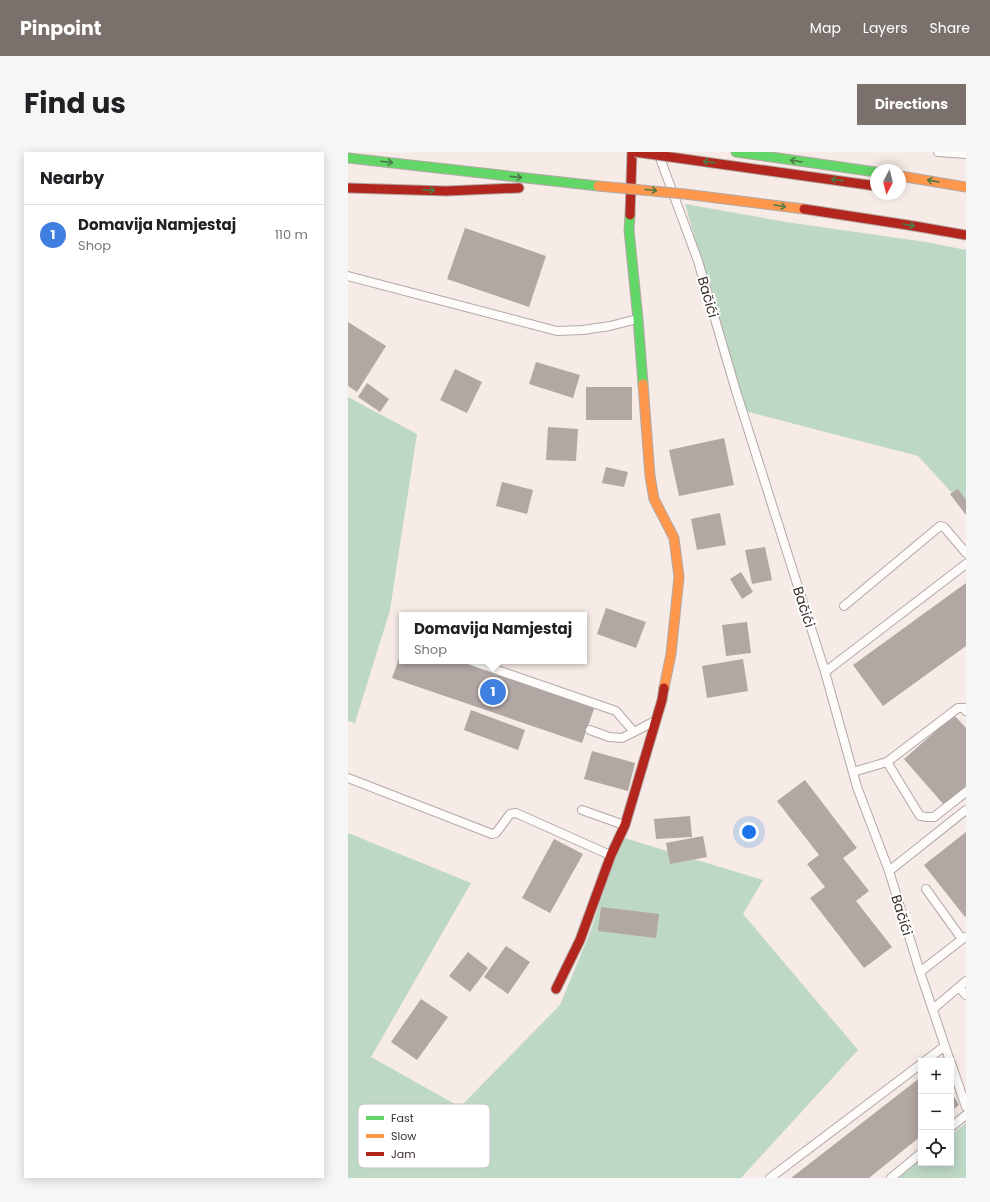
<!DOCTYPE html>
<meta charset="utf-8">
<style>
body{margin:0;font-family:Poppins,sans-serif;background:#f6f6f6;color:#202124}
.controls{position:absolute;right:12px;bottom:12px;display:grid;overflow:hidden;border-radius:0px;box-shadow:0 2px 10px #0003}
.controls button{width:36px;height:36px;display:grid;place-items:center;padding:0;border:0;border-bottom:1px solid #e0e0e0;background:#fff;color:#202124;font:20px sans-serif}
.compass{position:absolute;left:522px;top:12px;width:36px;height:36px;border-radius:50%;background:#fff;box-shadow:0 2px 10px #0003;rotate:187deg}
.you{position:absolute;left:401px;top:680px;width:14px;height:14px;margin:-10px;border:3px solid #fff;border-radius:50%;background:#1a73e8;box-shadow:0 0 0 6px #1a73e833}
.badge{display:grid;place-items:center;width:26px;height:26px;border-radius:50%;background:#7b716c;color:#fff;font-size:13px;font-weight:700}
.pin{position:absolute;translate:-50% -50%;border:2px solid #fff;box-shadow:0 1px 4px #0006}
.popup{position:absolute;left:51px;top:460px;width:188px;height:52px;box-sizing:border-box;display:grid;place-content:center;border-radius:0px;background:#fff;filter:drop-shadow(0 1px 3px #0005);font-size:13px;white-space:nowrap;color:#757577}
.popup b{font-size:15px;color:#202124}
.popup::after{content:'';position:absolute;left:50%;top:100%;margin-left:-8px;border:8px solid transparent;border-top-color:#fff}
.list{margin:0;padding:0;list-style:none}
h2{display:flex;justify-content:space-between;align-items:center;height:52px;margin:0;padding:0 16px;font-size:17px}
h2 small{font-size:13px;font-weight:400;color:#757577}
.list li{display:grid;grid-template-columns:26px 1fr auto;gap:12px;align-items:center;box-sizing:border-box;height:60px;padding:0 16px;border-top:1px solid #e0e0e0}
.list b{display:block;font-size:15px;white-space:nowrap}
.list p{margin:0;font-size:13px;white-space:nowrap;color:#757577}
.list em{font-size:13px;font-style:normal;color:#757577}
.icon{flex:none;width:22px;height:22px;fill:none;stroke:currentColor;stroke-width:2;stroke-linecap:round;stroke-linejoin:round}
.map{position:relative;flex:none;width:618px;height:1026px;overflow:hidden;border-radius:0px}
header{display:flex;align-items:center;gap:24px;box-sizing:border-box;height:56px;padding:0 20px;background:#7b716c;color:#fff}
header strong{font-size:19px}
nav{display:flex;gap:22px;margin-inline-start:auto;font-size:14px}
.intro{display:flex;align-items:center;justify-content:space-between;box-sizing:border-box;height:96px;padding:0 24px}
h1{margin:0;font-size:28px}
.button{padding:10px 18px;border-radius:0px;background:#7b716c;color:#fff;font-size:14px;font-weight:700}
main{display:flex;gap:24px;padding:0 24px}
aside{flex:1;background:#fff;border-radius:0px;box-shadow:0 2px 10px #0003}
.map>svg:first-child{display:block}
.green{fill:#bed8c6}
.building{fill:#b1a7a3}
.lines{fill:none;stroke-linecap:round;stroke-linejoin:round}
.lane-casing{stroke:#b2a8a5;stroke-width:10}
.fast-casing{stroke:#b2a8a5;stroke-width:11}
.slow-casing{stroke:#b2a8a5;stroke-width:11}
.jam-casing{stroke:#b2a8a5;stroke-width:11}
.lane{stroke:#fefcfb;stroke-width:8}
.fast{stroke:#63d668;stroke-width:9}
.slow{stroke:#ff974d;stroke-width:9}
.jam{stroke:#b3261e;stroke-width:9}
.slow-bridge-casing{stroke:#b2a8a5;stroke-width:11;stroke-linecap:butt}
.jam-bridge-casing{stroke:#b2a8a5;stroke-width:11;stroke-linecap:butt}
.slow-bridge{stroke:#ff974d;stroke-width:9}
.jam-bridge{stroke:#b3261e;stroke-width:9}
.oneway{stroke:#4c7a46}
.labels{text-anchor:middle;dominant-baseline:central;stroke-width:4;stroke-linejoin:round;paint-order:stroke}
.street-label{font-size:14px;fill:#392f2b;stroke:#fff}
.key{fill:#fff;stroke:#c4c1bf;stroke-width:1}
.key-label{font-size:11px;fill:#392f2b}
</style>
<header>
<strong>Pinpoint</strong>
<nav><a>Map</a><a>Layers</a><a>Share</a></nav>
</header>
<div class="intro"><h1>Find us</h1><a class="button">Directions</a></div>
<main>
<aside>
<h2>Nearby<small></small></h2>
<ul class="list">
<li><span class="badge" style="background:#3f7fe0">1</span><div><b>Domavija Namjestaj</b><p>Shop</p></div><em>110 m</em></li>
</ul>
</aside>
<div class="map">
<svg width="618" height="1026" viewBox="0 0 618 1026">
<rect width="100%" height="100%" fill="#f6ebe6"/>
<path class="green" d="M 337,52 L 438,70 L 578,90 L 618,98 L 618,356 L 570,304 L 397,259 Z
M 0,245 L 69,282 L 42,458 L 7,571 L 0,569 Z
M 0,681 L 123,731 L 23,905 L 112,955 L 212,853 L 243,778 L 273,685 L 415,728 L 395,762 L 510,898 L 393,1026 L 0,1026 Z
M 618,971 L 618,1026 L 547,1026 L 573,1006 L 573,1011 L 603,1011 L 603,983 Z"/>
<path class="building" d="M 117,76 L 198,104 L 181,155 L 99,127 Z
M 0,170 L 38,194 L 9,240 L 0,234 Z
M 188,210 L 232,223 L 225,246 L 181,232 Z
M 107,217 L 134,230 L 119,261 L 92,248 Z
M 19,231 L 41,247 L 32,260 L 10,245 Z
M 238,235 L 284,235 L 284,268 L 238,268 Z
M 200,275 L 230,277 L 228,309 L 198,308 Z
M 376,286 L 386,333 L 331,344 L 321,298 Z
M 258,315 L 280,320 L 276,335 L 254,331 Z
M 154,330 L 185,338 L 179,362 L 148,354 Z
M 610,337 L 618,348 L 618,363 L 602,342 Z
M 372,361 L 378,393 L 349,398 L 343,367 Z
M 417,395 L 424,428 L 404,432 L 397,398 Z
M 393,420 L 405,440 L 394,447 L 382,427 Z
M 618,431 L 618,494 L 535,554 L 505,513 Z
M 258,456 L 298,470 L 288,496 L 249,482 Z
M 399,470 L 403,501 L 378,504 L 374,473 Z
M 54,498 L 54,509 L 115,509 L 247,554 L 234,591 L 44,526 Z
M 395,507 L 400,539 L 359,546 L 354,514 Z
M 123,558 L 177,578 L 170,598 L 116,578 Z
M 606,563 L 618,576 L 618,634 L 596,653 L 556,607 Z
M 244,599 L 287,611 L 280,639 L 236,627 Z
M 457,628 L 509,696 L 495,706 L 521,739 L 508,749 L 544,795 L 516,816 L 462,746 L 477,735 L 459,712 L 471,703 L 429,649 Z
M 342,664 L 344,685 L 308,687 L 306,667 Z
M 618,680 L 618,764 L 617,765 L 576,713 Z
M 355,684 L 359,705 L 322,712 L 318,691 Z
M 206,687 L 235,702 L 202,761 L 174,746 Z
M 253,755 L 311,762 L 308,786 L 250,779 Z
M 158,794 L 182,810 L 160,842 L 136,825 Z
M 120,800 L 140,816 L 122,840 L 101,824 Z
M 73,847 L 100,865 L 69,908 L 43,890 Z
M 573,925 L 573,984 L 521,1026 L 443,1026 Z
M 603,939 L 611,953 L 603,959 Z"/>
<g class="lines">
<g class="lane-casing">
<path id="lane" d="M 590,0 L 618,2
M 312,6 L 350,109 L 388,239 L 477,520 L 509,635 L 541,719 L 572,820 L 602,909
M 0,124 L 209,179 L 235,178 L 262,174 L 289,167
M 496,454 L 592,374 L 596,375 L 618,401
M 123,509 L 268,559 L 286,580 L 303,571
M 477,520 L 618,412
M 242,578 L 261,585 L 274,586 L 286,580
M 539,610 L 572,664 L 579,665 L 586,665 L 618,640
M 505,620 L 539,610 L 610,556 L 616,556 L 618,559
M 0,626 L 144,682 L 148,681 L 162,662 L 168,661 L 262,703
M 234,658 L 276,673
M 541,719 L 618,658
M 578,737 L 614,787
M 572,820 L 617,785
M 611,835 L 618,843
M 585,857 L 618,829
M 577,909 L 597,894
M 603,911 L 618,955
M 603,975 L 618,963
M 422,1026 L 573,912
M 543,1026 L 573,1001"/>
</g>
<g class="fast-casing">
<path id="fast" d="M 388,0 L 528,20
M 0,6 L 250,34
M 282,63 L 281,78 L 290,167 L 295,232"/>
</g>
<g class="slow-casing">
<path id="slow" d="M 552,24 L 618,35
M 295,232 L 302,324 L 306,347 L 326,386 L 331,425 L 323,502 L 316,536"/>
</g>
<g class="jam-casing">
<path id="jam" d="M 0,36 L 98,39 L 171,36
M 282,63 L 284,0
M 208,837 L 232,788 L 263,703 L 277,673 L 314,548 L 316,536"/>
</g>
<use href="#lane" class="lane"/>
<use href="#fast" class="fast"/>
<use href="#slow" class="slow"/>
<use href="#jam" class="jam"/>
<g class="slow-bridge-casing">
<path id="slow-bridge" d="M 250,34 L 337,42 L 456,57"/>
</g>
<g class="jam-bridge-casing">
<path id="jam-bridge" d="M 287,0 L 528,34
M 456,57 L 566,74 L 618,83"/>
</g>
<use href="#slow-bridge" class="slow-bridge"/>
<use href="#jam-bridge" class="jam-bridge"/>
</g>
<defs><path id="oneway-shaft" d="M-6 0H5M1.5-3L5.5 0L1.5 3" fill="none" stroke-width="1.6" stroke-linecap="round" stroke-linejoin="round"/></defs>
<g class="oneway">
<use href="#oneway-shaft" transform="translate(448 9) rotate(-172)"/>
<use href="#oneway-shaft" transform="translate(39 10) rotate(6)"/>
<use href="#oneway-shaft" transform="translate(361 10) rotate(-172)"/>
<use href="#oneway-shaft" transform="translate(168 25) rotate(6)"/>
<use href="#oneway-shaft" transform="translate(489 28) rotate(-172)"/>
<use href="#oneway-shaft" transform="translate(585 29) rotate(-170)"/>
<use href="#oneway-shaft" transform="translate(81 38) rotate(1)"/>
<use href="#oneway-shaft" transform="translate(303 38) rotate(5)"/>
<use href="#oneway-shaft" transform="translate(432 54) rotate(9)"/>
<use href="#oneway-shaft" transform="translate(561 73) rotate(10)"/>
</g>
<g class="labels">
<g class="street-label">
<text transform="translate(360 145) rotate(74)">Bačići</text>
<text transform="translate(456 455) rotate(72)">Bačići</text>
<text transform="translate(554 763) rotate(73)">Bačići</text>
</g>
</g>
<rect x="10" y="952" width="132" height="64" rx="6" class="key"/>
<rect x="18" y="964" width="18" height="4" fill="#63d668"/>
<rect x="18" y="982" width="18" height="4" fill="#ff974d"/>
<rect x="18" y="1000" width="18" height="4" fill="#b3261e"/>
<g class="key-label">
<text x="43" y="970">Fast</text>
<text x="43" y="988">Slow</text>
<text x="43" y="1006">Jam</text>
</g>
</svg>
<div class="controls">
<button>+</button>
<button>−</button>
<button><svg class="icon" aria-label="locate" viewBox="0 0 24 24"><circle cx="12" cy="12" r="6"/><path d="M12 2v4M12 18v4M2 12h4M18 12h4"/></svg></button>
</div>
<svg class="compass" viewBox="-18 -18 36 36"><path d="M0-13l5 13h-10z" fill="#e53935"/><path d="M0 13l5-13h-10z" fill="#757577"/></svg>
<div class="you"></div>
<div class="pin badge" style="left:145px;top:540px;background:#3f7fe0">1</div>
<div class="popup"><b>Domavija Namjestaj</b>Shop</div>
</div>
</main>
